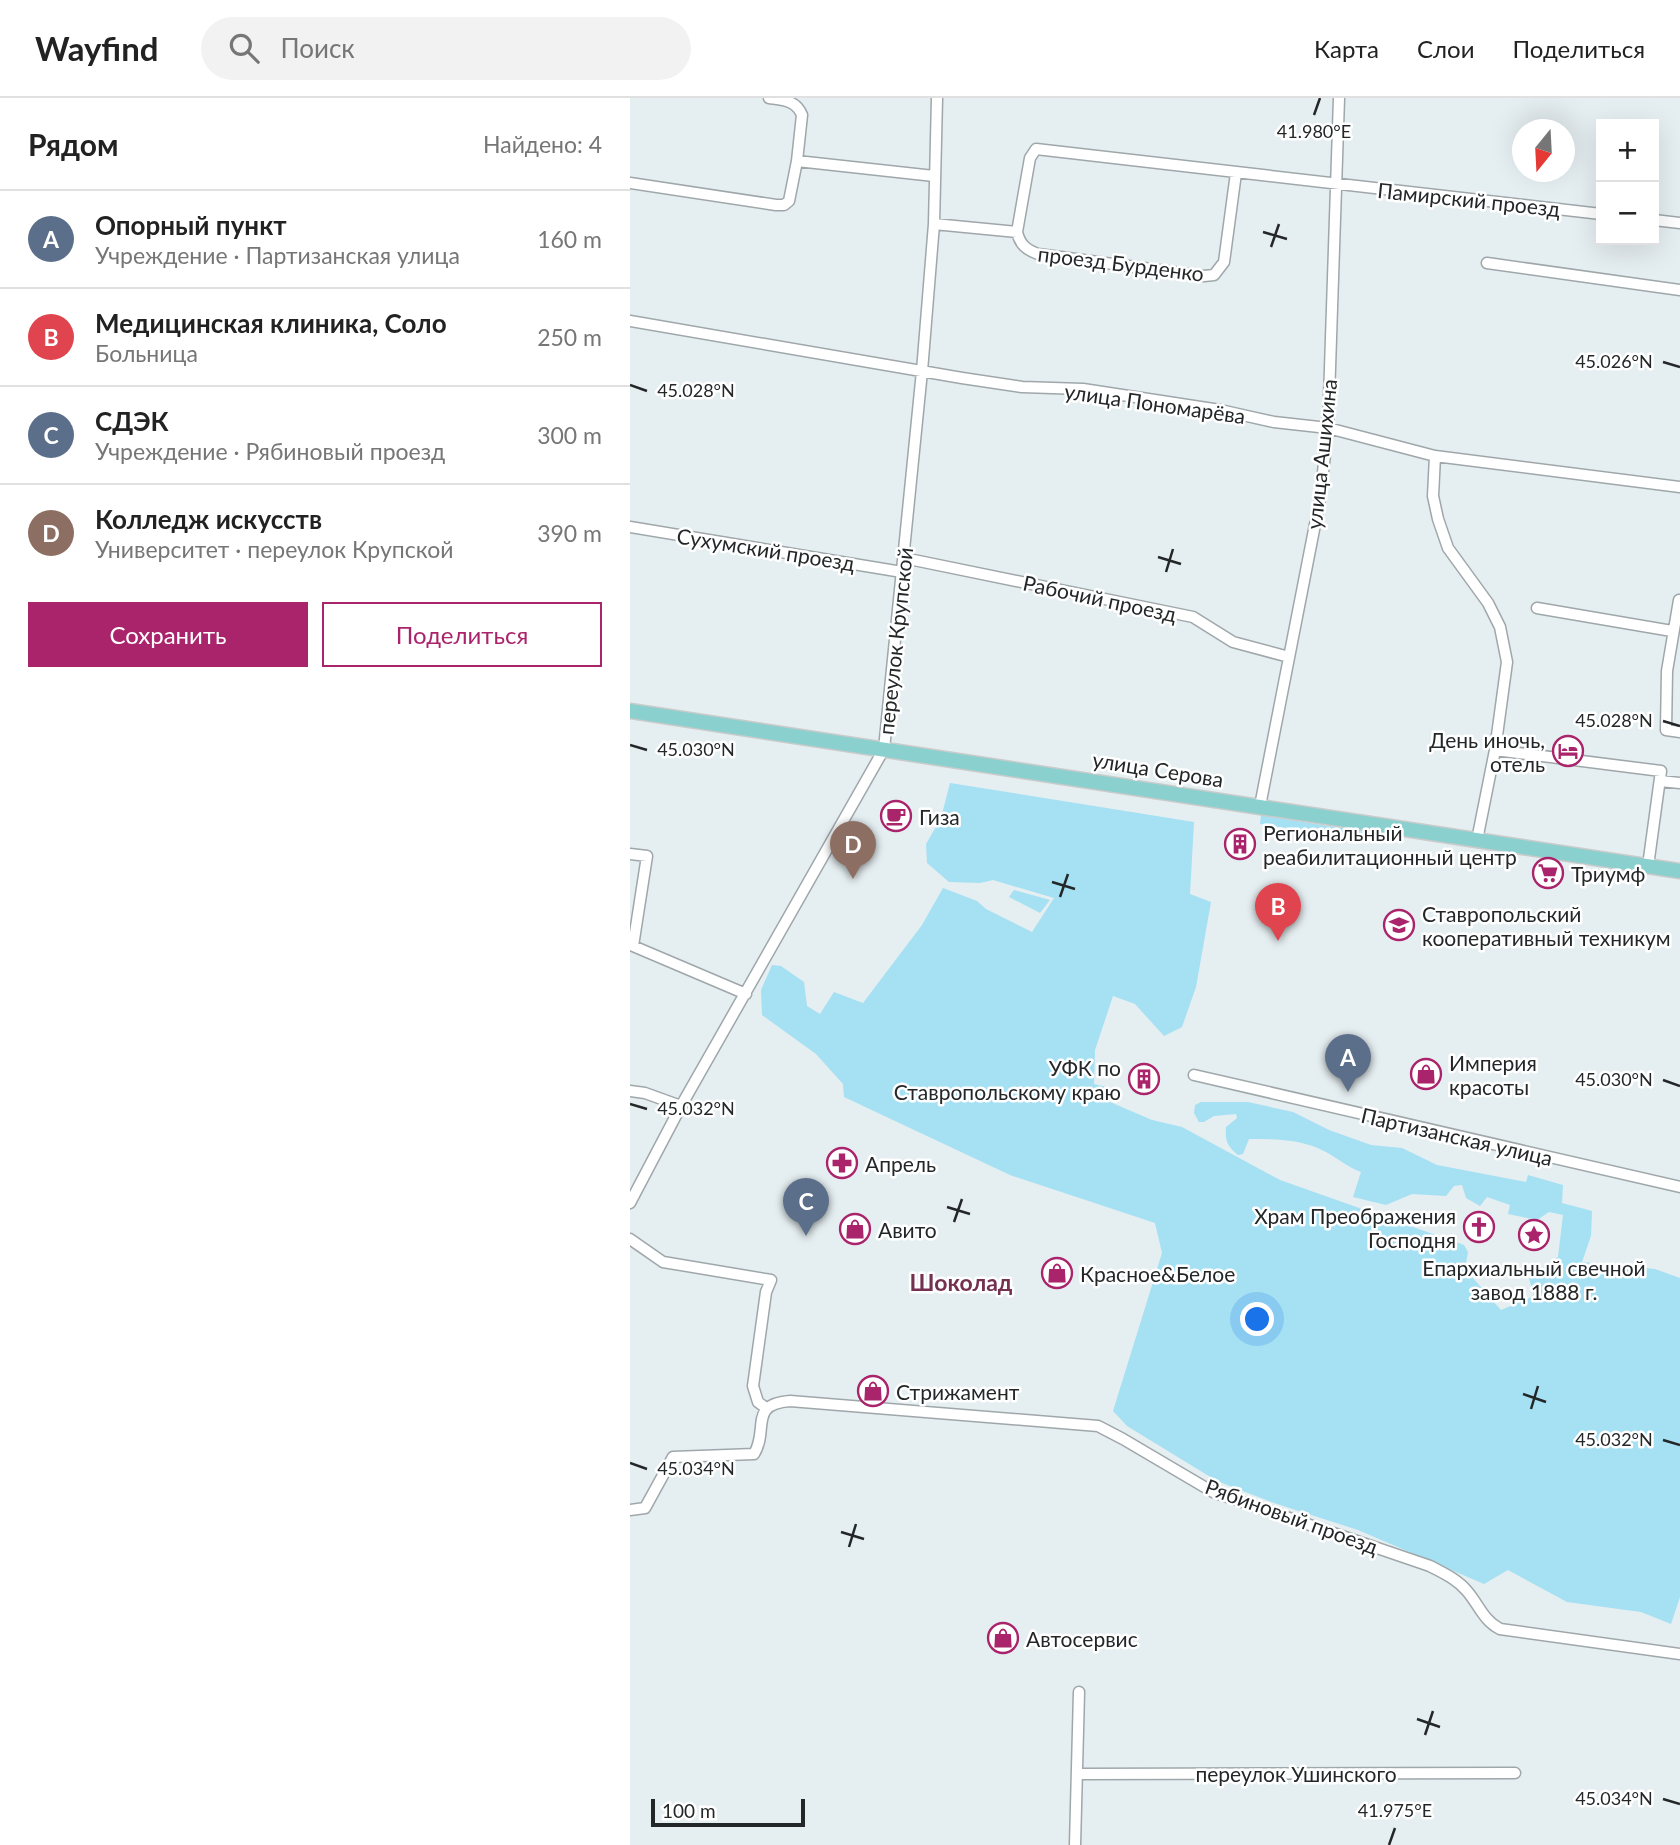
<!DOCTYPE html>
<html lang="ru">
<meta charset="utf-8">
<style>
body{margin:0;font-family:Lato,sans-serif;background:#f2f2f2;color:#222}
.controls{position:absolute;right:21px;top:21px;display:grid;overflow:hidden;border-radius:0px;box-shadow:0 7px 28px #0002}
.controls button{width:63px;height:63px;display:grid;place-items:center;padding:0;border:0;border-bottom:2px solid #e0e0e0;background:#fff;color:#222;font:35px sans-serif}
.compass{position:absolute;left:882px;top:21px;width:63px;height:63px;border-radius:50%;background:#fff;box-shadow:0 7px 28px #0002;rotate:198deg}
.scale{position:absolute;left:21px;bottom:18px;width:154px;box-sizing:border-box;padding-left:7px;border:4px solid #242728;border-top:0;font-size:19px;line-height:24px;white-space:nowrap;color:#242728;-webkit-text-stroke:5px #fff;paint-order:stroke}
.you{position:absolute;left:628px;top:1222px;width:24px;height:24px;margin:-18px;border:5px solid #fff;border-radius:50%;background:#1a73e8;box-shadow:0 0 0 10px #1a73e833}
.badge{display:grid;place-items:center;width:46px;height:46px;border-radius:50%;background:#aa246b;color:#fff;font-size:23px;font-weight:700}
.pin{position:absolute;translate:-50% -58px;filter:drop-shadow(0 2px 4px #0008)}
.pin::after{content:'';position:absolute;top:37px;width:24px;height:21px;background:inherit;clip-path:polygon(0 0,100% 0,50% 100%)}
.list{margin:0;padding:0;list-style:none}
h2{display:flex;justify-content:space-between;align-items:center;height:91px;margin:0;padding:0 28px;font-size:30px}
h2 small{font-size:23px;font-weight:400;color:#767676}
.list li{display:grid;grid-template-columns:46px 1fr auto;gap:21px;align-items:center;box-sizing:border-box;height:98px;padding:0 28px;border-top:2px solid #e0e0e0}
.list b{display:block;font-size:26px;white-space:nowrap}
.list p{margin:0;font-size:23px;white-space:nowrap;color:#767676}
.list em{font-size:23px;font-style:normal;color:#767676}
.actions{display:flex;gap:14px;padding:21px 28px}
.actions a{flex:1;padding:16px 0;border:2px solid #aa246b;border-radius:0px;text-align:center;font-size:24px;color:#aa246b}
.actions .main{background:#aa246b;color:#fff}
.icon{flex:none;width:38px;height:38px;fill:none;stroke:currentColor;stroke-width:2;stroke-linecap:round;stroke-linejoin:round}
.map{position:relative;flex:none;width:1050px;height:1747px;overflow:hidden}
header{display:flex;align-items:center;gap:42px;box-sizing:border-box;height:98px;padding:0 35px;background:#fff;border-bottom:2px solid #e0e0e0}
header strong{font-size:33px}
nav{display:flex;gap:38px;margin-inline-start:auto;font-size:24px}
.search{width:490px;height:63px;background:#f2f2f2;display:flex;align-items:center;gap:18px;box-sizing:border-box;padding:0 24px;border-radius:38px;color:#767676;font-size:26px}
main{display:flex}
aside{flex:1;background:#fff}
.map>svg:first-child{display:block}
.green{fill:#a5e0f3}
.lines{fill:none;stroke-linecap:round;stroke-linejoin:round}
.minor-casing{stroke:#9fa7aa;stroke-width:13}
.major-casing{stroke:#cacbcb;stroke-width:17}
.minor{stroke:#fff;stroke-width:10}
.major{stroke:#8ad0ce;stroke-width:14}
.ticks{fill:none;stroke:#242728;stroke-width:2.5}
.labels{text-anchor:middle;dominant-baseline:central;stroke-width:5;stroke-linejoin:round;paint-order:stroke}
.street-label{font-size:21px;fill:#242728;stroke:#fff}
.poi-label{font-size:21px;fill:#242728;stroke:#fff;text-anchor:start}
.neighbourhood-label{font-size:23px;font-weight:bold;fill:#73304f;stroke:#fff}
.ticks-label{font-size:18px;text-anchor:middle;fill:#242728;stroke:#fff;stroke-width:5;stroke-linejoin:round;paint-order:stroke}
</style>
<header>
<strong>Wayfind</strong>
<div class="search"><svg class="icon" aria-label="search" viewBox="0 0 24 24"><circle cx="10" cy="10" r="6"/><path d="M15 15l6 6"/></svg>Поиск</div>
<nav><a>Карта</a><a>Слои</a><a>Поделиться</a></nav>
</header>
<main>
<aside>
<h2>Рядом<small>Найдено: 4</small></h2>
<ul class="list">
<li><span class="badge" style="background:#5c6f8a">A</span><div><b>Опорный пункт</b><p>Учреждение · Партизанская улица</p></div><em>160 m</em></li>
<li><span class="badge" style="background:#e0444e">B</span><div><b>Медицинская клиника, Соло</b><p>Больница</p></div><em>250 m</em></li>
<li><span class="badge" style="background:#5c6f8a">C</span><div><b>СДЭК</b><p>Учреждение · Рябиновый проезд</p></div><em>300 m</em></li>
<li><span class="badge" style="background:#8d6e63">D</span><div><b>Колледж искусств</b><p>Университет · переулок Крупской</p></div><em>390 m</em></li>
</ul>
<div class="actions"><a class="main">Сохранить</a><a>Поделиться</a></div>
</aside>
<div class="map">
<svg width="1050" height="1747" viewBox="0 0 1050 1747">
<rect width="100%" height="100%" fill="#e5eef1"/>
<path class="green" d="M 320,685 L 564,724 L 560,796 L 581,804 L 566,889 L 552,929 L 534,938 L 505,906 L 483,898 L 465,952 L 464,986 L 481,990 L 480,1004 L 522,1022 L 552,1029 L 650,1082 L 834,1147 L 838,1154 L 835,1171 L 871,1212 L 904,1198 L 899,1180 L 928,1159 L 933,1117 L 919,1114 L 907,1122 L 878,1116 L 880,1107 L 857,1099 L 850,1108 L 836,1100 L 832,1087 L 824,1088 L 816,1098 L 782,1096 L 756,1107 L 723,1099 L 731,1074 C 717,1069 709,1061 696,1054 C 672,1041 645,1041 619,1041 L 613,1056 L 608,1057 C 597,1048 595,1043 596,1029 L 607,1020 L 606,1016 L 584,1018 L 574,1024 L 569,1024 L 564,1015 L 565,1007 L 571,1004 L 618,1004 L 663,1014 L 699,1032 L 741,1047 L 772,1050 L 807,1067 L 896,1084 L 898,1077 L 933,1087 L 932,1105 L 962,1113 L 961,1138 L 952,1164 L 1025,1171 L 1050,1180 L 1050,1499 L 1041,1526 L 1011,1514 L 937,1504 L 878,1472 L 854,1486 L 728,1432 L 644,1405 L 587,1383 L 497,1328 L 483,1313 L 532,1155 L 525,1125 L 380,1077 L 214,999 L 213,986 L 186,956 L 132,917 L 131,892 L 142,867 L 151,868 L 174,884 L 177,908 L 190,916 L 204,894 L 233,905 L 292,827 L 313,790 L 347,803 L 356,811 L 402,834 L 424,800 L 363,782 L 350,785 L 319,784 L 297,765 L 296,746 L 311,720 Z
M 631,717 L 747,736 L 751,741 L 751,745 L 630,726 Z
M 384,792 L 420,802 L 410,815 L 379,799 Z"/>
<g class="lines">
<g class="minor-casing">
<path id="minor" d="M 139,0 C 153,2 166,2 172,17 L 167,63
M 0,85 L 146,107 L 154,107 L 159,103 L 167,63 L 304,78
M 1024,122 L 1050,125
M 304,126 L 387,134 C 390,147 397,152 408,156 L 574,178 L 584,177 L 594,164 L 606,75
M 387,134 L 400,60 L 406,51 L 971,116
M 857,165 L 1050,192
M 0,223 L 332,280 L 392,289 L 453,291 L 590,312 L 644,324 L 698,330 L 805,358 L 1050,389
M 805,358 L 803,398 L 808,421 L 818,450 L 858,505 L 870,529 L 877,564 L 865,652 L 847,742
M 0,429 L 272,474
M 274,460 L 563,519 L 603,544 L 659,559
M 1049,502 L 1037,573 L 1036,632 L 1050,634
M 907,510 L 1042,533
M 865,652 L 1031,673 L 1018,768
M 1030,683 L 1050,685
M 630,708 L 690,401 L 698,330 L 709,0
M 0,756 L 17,758 L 3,848 L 116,896
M 564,977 L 1050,1089
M 0,993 L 15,995 L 51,1008
M 0,1105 L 51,1008 L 254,651 L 292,273 L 304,126 L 307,0
M 0,1141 L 33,1164 L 141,1182 L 136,1194 L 123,1288 L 128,1304 L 136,1310
M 0,1412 L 15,1410 L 43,1359 L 124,1356 C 139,1332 118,1306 160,1303 L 468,1328 L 493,1341 L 583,1394 L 800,1468 C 813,1475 827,1481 837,1493 C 849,1507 853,1522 870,1531 L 1050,1556
M 448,1676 L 885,1675
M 445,1747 L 449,1594"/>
</g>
<g class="major-casing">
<path id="major" d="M 0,613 L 1050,773"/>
</g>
<use href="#minor" class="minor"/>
<use href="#major" class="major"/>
</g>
<path class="ticks" d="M 684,17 L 690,0M 633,134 L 657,141M 641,149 L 649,126M 1033,264 L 1050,269M 0,287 L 17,293M 528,459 L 551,466M 536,474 L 543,451M 1033,623 L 1050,628M 0,647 L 17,652M 422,784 L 445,791M 430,799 L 438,776M 1033,982 L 1050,988M 0,1006 L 17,1011M 317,1109 L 340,1116M 324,1124 L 332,1101M 893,1296 L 916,1304M 901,1311 L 908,1288M 1033,1342 L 1050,1347M 0,1365 L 17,1371M 211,1434 L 234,1441M 219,1449 L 226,1426M 787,1621 L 810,1629M 795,1637 L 803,1613M 1033,1701 L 1050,1706M 759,1747 L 765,1730"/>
<defs>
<g id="hotel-ring" transform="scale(1.575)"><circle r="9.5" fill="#fff" stroke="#aa246b" stroke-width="1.5"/><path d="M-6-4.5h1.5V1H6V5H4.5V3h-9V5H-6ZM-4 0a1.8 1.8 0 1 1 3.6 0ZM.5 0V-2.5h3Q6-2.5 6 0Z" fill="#aa246b"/></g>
<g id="cafe-ring" transform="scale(1.575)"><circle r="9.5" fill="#fff" stroke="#aa246b" stroke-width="1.5"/><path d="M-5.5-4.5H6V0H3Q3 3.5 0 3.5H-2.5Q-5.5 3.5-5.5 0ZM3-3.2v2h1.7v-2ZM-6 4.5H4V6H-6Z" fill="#aa246b"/></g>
<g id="building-ring" transform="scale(1.575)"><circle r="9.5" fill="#fff" stroke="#aa246b" stroke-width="1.5"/><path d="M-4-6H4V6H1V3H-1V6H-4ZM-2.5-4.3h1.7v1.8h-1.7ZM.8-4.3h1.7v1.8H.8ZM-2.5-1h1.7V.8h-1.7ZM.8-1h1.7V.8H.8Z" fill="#aa246b"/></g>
<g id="supermarket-ring" transform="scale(1.575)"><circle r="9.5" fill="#fff" stroke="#aa246b" stroke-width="1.5"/><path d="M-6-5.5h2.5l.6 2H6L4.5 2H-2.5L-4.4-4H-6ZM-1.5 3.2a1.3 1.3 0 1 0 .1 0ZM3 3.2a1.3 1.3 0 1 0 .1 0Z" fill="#aa246b"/></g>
<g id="university-ring" transform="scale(1.575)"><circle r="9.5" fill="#fff" stroke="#aa246b" stroke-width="1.5"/><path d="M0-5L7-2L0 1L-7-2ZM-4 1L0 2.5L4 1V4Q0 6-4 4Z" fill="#aa246b"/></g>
<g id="shop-ring" transform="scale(1.575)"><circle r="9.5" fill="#fff" stroke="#aa246b" stroke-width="1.5"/><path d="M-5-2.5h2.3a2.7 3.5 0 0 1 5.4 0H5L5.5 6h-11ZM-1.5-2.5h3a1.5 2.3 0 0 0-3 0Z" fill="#aa246b"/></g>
<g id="pharmacy-ring" transform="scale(1.575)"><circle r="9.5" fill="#fff" stroke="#aa246b" stroke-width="1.5"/><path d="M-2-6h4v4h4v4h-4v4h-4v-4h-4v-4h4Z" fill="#aa246b"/></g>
<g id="church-ring" transform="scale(1.575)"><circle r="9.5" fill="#fff" stroke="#aa246b" stroke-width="1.5"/><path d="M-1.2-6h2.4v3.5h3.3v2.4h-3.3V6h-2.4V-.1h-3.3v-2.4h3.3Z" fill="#aa246b"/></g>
<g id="sight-ring" transform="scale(1.575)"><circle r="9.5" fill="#fff" stroke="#aa246b" stroke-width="1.5"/><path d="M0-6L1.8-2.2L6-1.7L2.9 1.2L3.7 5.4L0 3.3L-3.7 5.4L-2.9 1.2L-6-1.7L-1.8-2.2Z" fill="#aa246b"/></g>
</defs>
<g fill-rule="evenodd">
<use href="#hotel-ring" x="938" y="653"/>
<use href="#cafe-ring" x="266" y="718"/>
<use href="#building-ring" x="610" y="746"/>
<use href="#supermarket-ring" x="918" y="775"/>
<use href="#university-ring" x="769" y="827"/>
<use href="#shop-ring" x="796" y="976"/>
<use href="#building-ring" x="514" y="981"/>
<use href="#pharmacy-ring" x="212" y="1065"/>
<use href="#church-ring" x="849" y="1129"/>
<use href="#shop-ring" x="225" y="1131"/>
<use href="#sight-ring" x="904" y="1137"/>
<use href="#shop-ring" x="427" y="1175"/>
<use href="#shop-ring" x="243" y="1293"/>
<use href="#shop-ring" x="373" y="1540"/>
</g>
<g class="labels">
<g class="street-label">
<text transform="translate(839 101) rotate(6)">Памирский проезд</text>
<text transform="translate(491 165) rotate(7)">проезд Бурденко</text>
<text transform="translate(525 305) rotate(8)">улица Пономарёва</text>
<text transform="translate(691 356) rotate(-84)">улица Ашихина</text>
<text transform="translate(136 451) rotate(9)">Сухумский проезд</text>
<text transform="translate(470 500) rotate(12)">Рабочий проезд</text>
<text transform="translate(265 543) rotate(-84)">переулок Крупской</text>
<text transform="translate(528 671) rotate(9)">улица Серова</text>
<text transform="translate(827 1038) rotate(13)">Партизанская улица</text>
<text transform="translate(662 1418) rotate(20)">Рябиновый проезд</text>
<text x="666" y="1675">переулок Ушинского</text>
</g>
<g class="poi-label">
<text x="915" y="641" text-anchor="end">День иночь,<tspan x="915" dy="24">отель</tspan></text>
<text x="289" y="718">Гиза</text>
<text x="633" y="734">Региональный<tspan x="633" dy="24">реабилитационный центр</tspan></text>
<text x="941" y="775">Триумф</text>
<text x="792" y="815">Ставропольский<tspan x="792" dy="24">кооперативный техникум</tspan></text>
<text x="819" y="964">Империя<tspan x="819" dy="24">красоты</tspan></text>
<text x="491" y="969" text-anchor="end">УФК по<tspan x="491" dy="24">Ставропольскому краю</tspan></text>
<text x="235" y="1065">Апрель</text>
<text x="826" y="1117" text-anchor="end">Храм Преображения<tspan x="826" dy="24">Господня</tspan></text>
<text x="248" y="1131">Авито</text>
<text x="904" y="1169" text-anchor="middle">Епархиальный свечной<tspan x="904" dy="24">завод 1888 г.</tspan></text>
<text x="450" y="1175">Красное&amp;Белое</text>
<text x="266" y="1293">Стрижамент</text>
<text x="396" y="1540">Автосервис</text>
</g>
<g class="neighbourhood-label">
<text x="331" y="1184">Шоколад</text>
</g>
</g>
<g class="ticks-label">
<text x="684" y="40">41.980°E</text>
<text x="984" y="270">45.026°N</text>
<text x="66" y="299">45.028°N</text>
<text x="984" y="629">45.028°N</text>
<text x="66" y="658">45.030°N</text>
<text x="984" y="988">45.030°N</text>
<text x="66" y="1017">45.032°N</text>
<text x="984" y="1348">45.032°N</text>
<text x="66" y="1377">45.034°N</text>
<text x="984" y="1707">45.034°N</text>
<text x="765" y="1719">41.975°E</text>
</g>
</svg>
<div class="controls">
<button>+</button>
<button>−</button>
</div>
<svg class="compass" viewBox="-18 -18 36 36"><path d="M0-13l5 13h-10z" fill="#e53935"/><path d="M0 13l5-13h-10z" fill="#767676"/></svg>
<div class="scale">100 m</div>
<div class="you"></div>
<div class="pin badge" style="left:718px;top:994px;background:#5c6f8a">A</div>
<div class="pin badge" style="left:648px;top:843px;background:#e0444e">B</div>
<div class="pin badge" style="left:176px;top:1138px;background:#5c6f8a">C</div>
<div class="pin badge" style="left:223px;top:781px;background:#8d6e63">D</div>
</div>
</main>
